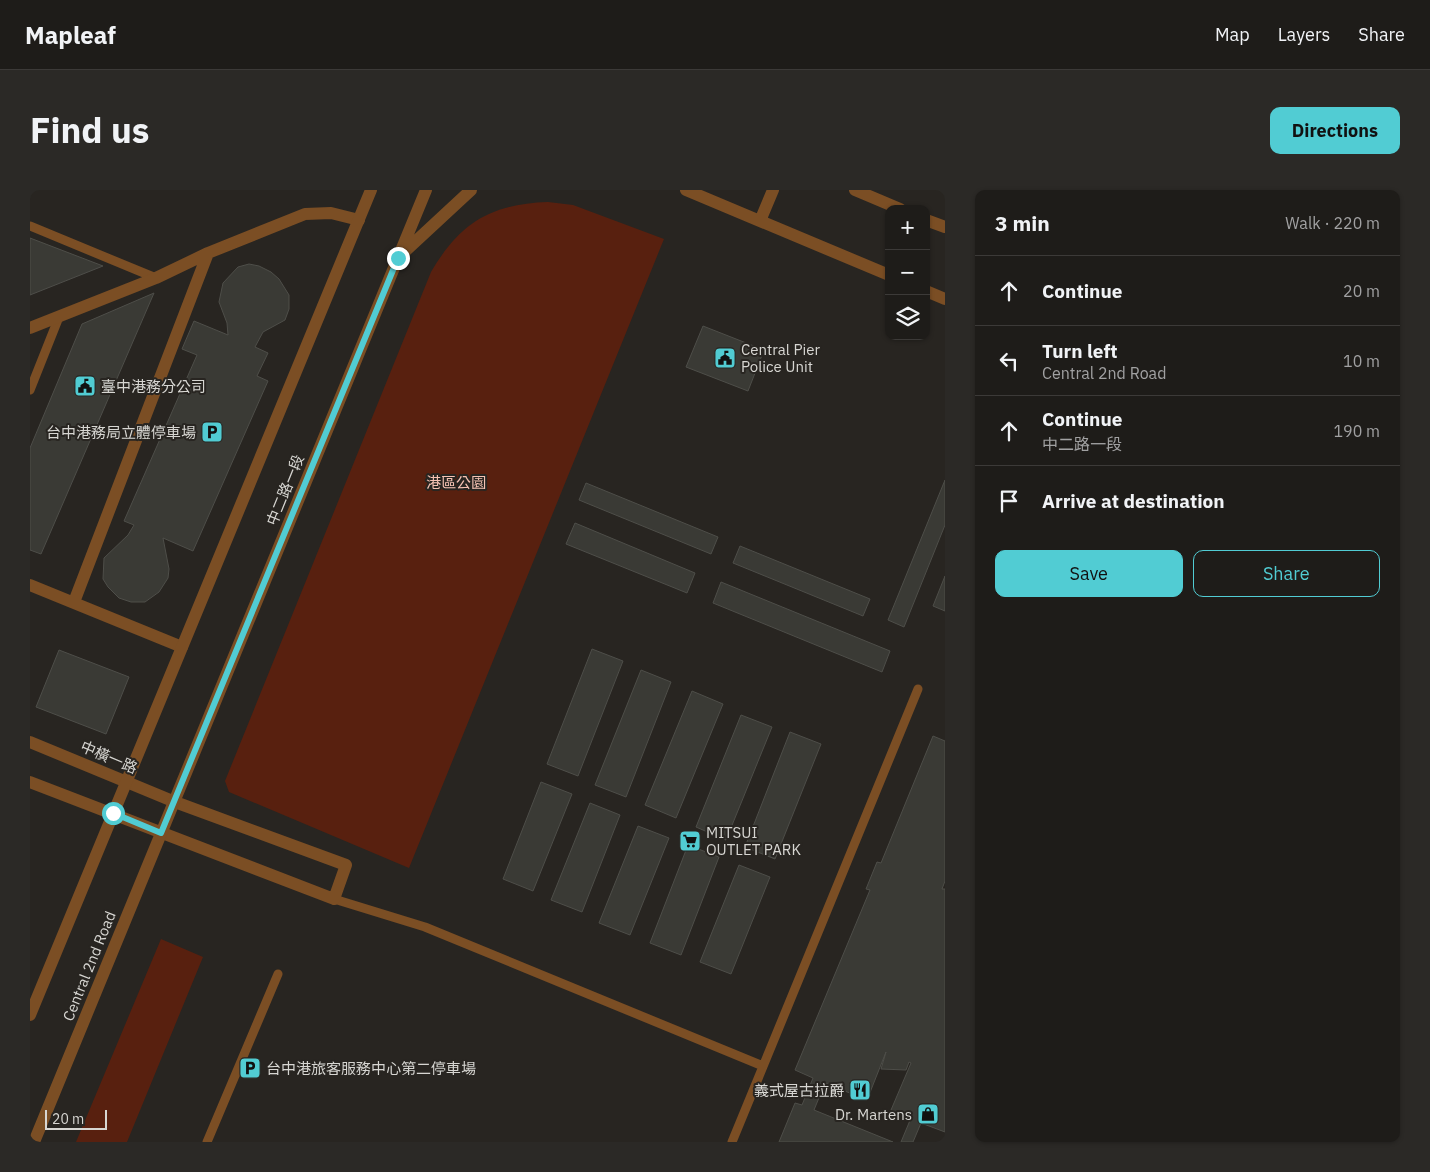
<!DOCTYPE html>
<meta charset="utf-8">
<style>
body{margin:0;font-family:"IBM Plex Sans","Noto Sans TC",sans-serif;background:#2b2926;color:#f1f3f6}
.controls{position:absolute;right:15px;top:15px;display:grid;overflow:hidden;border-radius:10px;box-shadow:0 1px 4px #0004}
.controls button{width:45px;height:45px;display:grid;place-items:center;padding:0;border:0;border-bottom:1px solid #3c3a38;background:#1e1c19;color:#f1f3f6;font:25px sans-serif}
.scale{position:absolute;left:15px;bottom:12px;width:62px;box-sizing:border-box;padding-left:5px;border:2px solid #d7d6d2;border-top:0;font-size:14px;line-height:18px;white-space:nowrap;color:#d7d6d2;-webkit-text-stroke:4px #282521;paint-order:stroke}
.stop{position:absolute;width:15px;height:15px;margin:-11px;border:4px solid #51ccd3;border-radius:50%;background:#fff}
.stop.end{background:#51ccd3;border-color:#fff;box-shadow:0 1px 5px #0008}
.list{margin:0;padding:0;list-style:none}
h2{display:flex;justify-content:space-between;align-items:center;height:65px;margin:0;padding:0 20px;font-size:21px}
h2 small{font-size:16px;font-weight:400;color:#a1a1a2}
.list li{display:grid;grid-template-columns:32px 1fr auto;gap:15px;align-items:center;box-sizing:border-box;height:70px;padding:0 20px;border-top:1px solid #3c3a38}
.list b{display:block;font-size:19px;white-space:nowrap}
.list p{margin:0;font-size:16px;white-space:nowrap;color:#a1a1a2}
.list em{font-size:16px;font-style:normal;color:#a1a1a2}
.actions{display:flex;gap:10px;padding:15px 20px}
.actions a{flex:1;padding:11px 0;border:1px solid #51ccd3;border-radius:10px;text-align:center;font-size:18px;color:#51ccd3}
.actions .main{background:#51ccd3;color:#111}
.icon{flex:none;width:28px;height:28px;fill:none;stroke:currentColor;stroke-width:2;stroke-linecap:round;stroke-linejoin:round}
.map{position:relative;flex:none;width:915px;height:952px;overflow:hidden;border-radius:10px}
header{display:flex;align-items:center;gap:30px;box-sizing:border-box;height:70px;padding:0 25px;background:#1e1c19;border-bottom:1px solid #3c3a38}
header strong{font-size:24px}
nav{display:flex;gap:28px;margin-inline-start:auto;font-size:18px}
.intro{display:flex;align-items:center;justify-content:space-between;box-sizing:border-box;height:120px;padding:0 30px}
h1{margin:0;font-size:35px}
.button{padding:12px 22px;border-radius:10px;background:#51ccd3;color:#111;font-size:18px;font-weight:700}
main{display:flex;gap:30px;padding:0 30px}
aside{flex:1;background:#1e1c19;border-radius:10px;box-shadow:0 1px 4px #0004}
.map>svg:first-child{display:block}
.green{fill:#58200f}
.building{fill:#3a3a35;stroke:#4e4e49}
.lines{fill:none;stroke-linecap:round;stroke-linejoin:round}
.service{stroke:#7b4e24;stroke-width:9}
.minor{stroke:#7b4e24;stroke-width:12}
.tertiary{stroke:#7b4e24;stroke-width:12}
.route{stroke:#51ccd3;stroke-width:6}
.labels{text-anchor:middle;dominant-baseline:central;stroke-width:4;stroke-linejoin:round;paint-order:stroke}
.poi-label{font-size:15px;fill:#d7d6d2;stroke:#282521;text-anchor:start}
.park-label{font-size:15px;fill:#f5c2b3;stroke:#282521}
.street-label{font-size:15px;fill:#d7d6d2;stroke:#282521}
</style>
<header>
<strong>Mapleaf</strong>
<nav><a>Map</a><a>Layers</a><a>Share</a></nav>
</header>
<div class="intro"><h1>Find us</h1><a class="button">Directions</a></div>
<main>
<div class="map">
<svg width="915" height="952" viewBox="0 0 915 952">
<rect width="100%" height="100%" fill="#282521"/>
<path class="green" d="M 518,12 L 543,15 L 634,49 L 379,678 L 199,602 L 195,591 L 401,82 C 430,33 460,14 518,12 Z
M 131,749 L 173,767 L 97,952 L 46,952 Z"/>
<path class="building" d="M 0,48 L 73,76 L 0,105 Z
M 219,74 L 229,76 L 241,82 L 249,89 L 259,105 L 259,119 L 255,130 L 233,142 L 225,157 L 238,163 L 227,186 L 238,191 L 163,361 L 133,348 L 139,379 L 138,388 L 129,402 L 115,412 L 101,412 L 89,408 L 78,397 L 73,389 L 74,368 L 98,345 L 104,335 L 94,331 L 167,165 L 152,159 L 164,131 L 198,145 L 197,133 L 189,112 L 193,93 L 208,77 Z
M 124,103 L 11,364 L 0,360 L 0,258 L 52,134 Z
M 673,136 L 734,160 L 718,201 L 656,177 Z
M 915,290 L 915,335 L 874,437 L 858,430 Z
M 556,293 L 688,347 L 681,364 L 549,310 Z
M 545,333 L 665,383 L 657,403 L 536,354 Z
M 710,356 L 840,409 L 833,426 L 703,373 Z
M 915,386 L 915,421 L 903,416 Z
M 691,392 L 860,461 L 852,482 L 683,413 Z
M 562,459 L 593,471 L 548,586 L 517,574 Z
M 29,460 L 99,487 L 76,544 L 6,517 Z
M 611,480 L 641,492 L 596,607 L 565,595 Z
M 662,501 L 693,514 L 646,628 L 615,615 Z
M 711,525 L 742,537 L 696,650 L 666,637 Z
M 760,542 L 791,554 L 745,669 L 715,657 Z
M 903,546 L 915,551 L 915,691 L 912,699 L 915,699 L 915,942 L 891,933 L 883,952 L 871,952 L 881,928 L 861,920 L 881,873 L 879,872 L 876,880 L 851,879 L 856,862 L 837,910 L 795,893 L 784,920 L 863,952 L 749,952 L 765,913 L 772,915 L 783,888 L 765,880 L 840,700 L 836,699 L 847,672 L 851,673 Z
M 511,592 L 542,604 L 503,701 L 473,689 Z
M 560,613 L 590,625 L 552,722 L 521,710 Z
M 608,636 L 639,648 L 600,745 L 569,733 Z
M 658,655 L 689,667 L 651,765 L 620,753 Z
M 709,675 L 740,687 L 701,784 L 670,772 Z"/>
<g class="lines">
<path class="service" d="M 0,36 L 126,88
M 0,200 L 29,127
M 304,709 L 395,737 L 733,876
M 177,952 L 248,784
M 702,952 L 888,499"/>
<path class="minor" d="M 0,138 L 126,88 L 178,63 L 275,24 L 301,23 L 329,30
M 0,395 L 152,457
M 44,412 L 178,63
M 0,552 L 145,612 L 316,675 L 304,709 L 0,592"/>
<path class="tertiary" d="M 656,0 L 859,85
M 825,0 L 870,19
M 896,30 L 915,37
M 730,31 L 743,0
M 371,65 L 441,0
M 896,101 L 915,109
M 0,825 L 341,0
M 4,952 L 396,0"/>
</g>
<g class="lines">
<path class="route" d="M 83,623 L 131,643 L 368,68"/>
</g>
<defs>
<g id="civic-square" transform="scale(1.125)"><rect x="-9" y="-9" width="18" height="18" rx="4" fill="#51ccd3" stroke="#282521"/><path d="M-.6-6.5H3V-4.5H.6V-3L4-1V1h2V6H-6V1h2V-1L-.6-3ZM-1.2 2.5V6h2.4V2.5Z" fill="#111"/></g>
<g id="parking-square" transform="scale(1.125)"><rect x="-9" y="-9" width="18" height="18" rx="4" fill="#51ccd3" stroke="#282521"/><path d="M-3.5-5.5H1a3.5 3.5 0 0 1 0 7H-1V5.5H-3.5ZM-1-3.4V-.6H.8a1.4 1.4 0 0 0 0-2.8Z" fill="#111"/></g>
<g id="supermarket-square" transform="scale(1.125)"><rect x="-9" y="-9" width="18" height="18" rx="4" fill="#51ccd3" stroke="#282521"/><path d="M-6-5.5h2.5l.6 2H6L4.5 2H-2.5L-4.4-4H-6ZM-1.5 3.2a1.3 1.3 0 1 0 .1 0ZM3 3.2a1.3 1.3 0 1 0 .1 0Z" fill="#111"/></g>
<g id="restaurant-square" transform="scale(1.125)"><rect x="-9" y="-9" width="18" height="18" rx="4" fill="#51ccd3" stroke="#282521"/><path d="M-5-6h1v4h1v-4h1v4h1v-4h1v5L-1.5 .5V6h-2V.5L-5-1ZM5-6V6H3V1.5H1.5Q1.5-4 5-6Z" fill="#111"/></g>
<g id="shop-square" transform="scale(1.125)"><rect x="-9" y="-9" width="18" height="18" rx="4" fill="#51ccd3" stroke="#282521"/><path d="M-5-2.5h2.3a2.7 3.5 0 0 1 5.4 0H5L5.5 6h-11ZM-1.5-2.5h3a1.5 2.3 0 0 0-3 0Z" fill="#111"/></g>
</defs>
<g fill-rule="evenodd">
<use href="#civic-square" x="695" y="168"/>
<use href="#civic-square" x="55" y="196"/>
<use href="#parking-square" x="182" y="242"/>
<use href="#supermarket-square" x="660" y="651"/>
<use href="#parking-square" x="220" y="878"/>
<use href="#restaurant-square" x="830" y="900"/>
<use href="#shop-square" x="898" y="924"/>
</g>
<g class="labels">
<g class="poi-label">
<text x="711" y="159">Central Pier<tspan x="711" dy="17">Police Unit</tspan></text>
<text x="71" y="196">臺中港務分公司</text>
<text x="166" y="242" text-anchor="end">台中港務局立體停車場</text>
<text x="676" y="642">MITSUI<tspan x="676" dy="17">OUTLET PARK</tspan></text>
<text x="236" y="878">台中港旅客服務中心第二停車場</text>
<text x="814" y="900" text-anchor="end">義式屋古拉爵</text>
<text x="882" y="924" text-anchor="end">Dr. Martens</text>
</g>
<g class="park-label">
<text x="426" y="292">港區公園</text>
</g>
<g class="street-label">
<text transform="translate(255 300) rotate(-68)">中二路一段</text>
<text transform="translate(79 567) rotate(23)">中橫一路</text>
<text transform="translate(59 776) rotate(-68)">Central 2nd Road</text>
</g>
</g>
</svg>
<div class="controls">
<button>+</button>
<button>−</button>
<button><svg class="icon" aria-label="layers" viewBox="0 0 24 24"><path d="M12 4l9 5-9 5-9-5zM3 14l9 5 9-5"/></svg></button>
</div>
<div class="scale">20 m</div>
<div class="stop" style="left:83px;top:623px"></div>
<div class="stop end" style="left:368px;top:68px"></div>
</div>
<aside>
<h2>3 min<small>Walk · 220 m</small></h2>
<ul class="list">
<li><svg class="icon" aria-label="ahead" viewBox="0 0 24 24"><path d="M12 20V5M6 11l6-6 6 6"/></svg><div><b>Continue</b></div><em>20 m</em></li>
<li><svg class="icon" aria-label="left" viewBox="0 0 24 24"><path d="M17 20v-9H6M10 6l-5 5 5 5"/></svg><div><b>Turn left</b><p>Central 2nd Road</p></div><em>10 m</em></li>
<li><svg class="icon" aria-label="ahead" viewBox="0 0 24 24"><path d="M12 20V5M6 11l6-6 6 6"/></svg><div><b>Continue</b><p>中二路一段</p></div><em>190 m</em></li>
<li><svg class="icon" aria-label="arrive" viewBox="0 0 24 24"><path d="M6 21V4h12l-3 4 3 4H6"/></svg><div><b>Arrive at destination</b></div></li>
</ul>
<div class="actions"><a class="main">Save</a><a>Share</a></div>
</aside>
</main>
